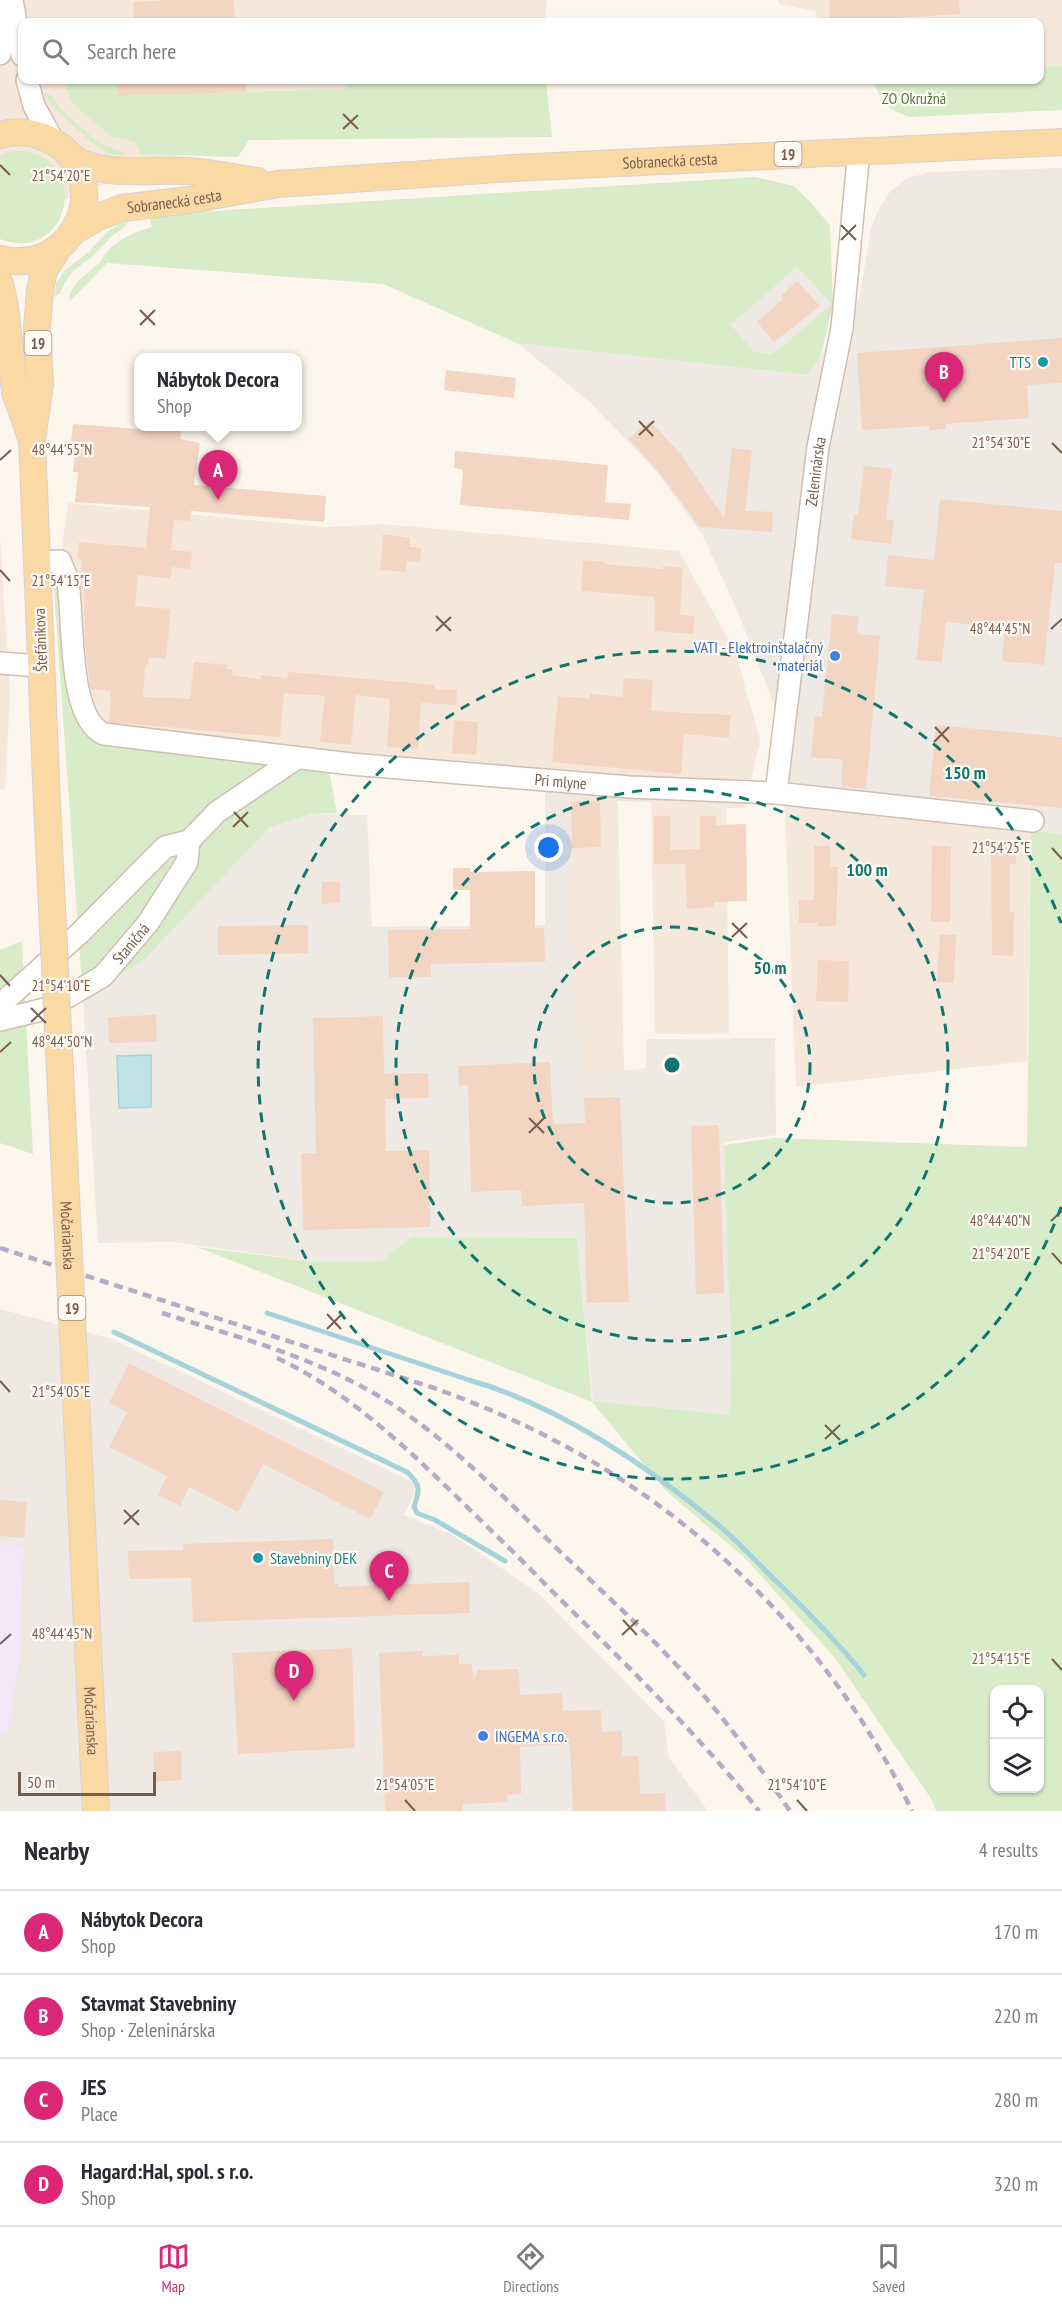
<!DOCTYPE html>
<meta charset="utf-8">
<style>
body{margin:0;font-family:"PT Sans Narrow",sans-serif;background:#f7f7f7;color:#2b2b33}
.controls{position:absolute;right:18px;bottom:18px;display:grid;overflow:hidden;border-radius:12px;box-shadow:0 2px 4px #0004}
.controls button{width:54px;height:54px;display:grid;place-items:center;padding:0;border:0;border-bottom:2px solid #e1e1e2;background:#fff;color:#2b2b33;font:30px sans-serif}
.scale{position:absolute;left:18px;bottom:15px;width:138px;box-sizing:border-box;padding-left:6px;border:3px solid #7a5c4d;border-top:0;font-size:16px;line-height:21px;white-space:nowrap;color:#7a5c4d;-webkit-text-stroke:4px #fffaf3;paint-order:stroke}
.you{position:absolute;left:549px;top:848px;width:21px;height:21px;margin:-15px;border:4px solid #fff;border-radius:50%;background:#1a73e8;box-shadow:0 0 0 9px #1a73e833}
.badge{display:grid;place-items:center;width:39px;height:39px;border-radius:50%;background:#db2777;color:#fff;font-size:20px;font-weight:700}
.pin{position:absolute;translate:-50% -50px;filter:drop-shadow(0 2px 3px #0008)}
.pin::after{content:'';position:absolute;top:32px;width:21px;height:18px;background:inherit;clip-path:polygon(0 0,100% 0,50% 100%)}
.popup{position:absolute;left:134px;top:353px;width:168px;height:78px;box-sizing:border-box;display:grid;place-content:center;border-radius:12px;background:#fff;filter:drop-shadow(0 2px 4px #0005);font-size:20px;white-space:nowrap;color:#7c7c81}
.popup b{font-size:22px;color:#2b2b33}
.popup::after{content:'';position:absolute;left:50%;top:100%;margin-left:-12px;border:12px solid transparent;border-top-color:#fff}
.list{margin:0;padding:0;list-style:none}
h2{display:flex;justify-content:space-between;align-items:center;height:78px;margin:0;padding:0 24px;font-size:26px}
h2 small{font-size:20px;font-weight:400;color:#7c7c81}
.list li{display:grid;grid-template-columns:39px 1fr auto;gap:18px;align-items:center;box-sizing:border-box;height:84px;padding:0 24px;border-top:2px solid #e1e1e2}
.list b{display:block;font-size:22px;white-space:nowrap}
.list p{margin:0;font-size:20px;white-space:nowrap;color:#7c7c81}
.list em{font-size:20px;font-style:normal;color:#7c7c81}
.icon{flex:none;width:33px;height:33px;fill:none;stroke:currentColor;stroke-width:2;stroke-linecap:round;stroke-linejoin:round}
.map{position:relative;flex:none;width:1062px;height:1811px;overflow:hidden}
.search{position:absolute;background:#fff;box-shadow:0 2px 4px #0004;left:18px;right:18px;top:18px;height:66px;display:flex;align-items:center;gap:15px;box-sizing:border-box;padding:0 21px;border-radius:12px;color:#7c7c81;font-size:22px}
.sheet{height:414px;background:#fff}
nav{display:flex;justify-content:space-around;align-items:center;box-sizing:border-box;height:84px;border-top:2px solid #e1e1e2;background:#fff;font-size:16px;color:#7c7c81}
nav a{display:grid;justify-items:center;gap:3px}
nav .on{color:#db2777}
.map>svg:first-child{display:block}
.residential{fill:#f5e8da}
.industrial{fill:#efe9e4}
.education{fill:#f3e8fa}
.green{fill:#d8ecc9;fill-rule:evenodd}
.water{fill:#bfe3e8;stroke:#a5d3da;stroke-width:1.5}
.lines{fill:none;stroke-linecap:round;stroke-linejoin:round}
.stream{stroke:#a5d3da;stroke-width:5}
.building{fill:#f3d5c3}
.minor-casing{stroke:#d1beb0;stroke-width:24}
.major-casing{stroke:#dad1cd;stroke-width:28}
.minor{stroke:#fff;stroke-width:21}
.major{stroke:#fbd9a5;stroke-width:26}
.rail{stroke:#b9a8c9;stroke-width:4.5;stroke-dasharray:9 6;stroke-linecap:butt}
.major-bridge-casing{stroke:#dad1cd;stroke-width:28;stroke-linecap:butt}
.major-bridge{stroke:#fbd9a5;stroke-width:26}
.ticks{fill:none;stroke:#7a5c4d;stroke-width:2}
.ring{fill:none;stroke:#0f766e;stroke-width:3;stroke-dasharray:10 8}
.culture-dot{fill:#0f9aa8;stroke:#fffaf3;stroke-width:2}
.shop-dot{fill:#3f7fe0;stroke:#fffaf3;stroke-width:2}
.labels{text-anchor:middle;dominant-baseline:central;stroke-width:4.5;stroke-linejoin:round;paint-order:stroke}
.shield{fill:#fffaf3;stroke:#a28b7f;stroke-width:1.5}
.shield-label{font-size:15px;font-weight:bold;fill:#7a5c4d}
.park-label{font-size:16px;fill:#537a41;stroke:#fffaf3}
.street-label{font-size:16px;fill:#7a5c4d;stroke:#fffaf3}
.culture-label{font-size:16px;fill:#0d838f;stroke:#fffaf3;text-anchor:end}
.shop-label{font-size:16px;fill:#366cbe;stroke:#fffaf3;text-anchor:end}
.ticks-label{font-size:15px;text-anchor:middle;fill:#7a5c4d;stroke:#fffaf3;stroke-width:4.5;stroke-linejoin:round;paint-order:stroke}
.centre{fill:#0f766e;stroke:#fffaf3;stroke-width:3}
.ring-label{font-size:18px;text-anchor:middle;font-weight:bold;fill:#0f766e;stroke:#fffaf3;stroke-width:4.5;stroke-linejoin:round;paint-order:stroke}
</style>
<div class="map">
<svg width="1062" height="1811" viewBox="0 0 1062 1811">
<rect width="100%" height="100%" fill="#fdf6ec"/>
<path class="residential" d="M 0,0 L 547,0 L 545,22 L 22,22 L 22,80 L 347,80 L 348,89 L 0,225 Z
M 778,0 L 1062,0 L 1062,66 L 1040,67 L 1040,22 L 819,22 L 815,11 L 779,4 Z
M 68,503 L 327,527 L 383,524 L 679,551 L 735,651 L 760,740 L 745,808 L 726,808 L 729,1034 L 655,1034 L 651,802 L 618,801 L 624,1071 L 580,1075 L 564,793 L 329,770 L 102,744 L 83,732 L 71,694 L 58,576 Z
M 0,538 L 10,694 L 5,790 L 0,789 Z
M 803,809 L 1031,830 L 1027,1061 L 796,1087 L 785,814 Z"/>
<path class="industrial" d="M 1062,168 L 1062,835 L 803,809 L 785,814 L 774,705 L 737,610 L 702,534 L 656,471 L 591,403 L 517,343 L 808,375 L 860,295 L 871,229 L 878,210 L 889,193 L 906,179 L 929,172 Z
M 797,267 L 833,304 L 777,351 L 771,354 L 754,352 L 731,325 Z
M 545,791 L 565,793 L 580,1075 L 624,1071 L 646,1068 L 646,1039 L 775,1038 L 776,1135 L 724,1142 L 731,1368 L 729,1415 L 593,1403 L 577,1238 L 411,1237 L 382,1261 L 308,1261 L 174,1242 L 98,1243 L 83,999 L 144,960 L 270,827 L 312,814 L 367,815 L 372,927 L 545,925 Z
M 0,1309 L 112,1339 L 419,1485 L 404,1515 L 451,1534 L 537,1592 L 664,1721 L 669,1758 L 708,1811 L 0,1811 Z"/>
<path class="education" d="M 0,1543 L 23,1547 L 20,1656 L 8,1732 L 0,1732 Z"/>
<path class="green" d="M 1062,66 L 1062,110 L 910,117 C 884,109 884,103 872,80 L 1040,80 L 1040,67 Z
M 64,80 L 117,80 L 118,96 L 347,89 L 347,80 L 546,80 L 552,137 L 249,140 L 238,157 L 141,154 L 135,142 L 111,136 L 72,103 Z
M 44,93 L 51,95 L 61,109 L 99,143 L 123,152 L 125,156 C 102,155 92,142 76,128 C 63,116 52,109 44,93 Z
M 12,151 C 94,147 73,267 0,239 L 0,155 Z
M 755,177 L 794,186 L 813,205 L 830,225 L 833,304 L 821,355 L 808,375 L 517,343 L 383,284 L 107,263 L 69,302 C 71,282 85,276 99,263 C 102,259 104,255 107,252 C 119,238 135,232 152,227 L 149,215 ZM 797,267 L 832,304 L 777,351 L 771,354 L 754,352 L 731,325 Z
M 129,219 L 126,226 L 112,236 L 92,257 L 74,270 L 65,282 L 60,293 L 54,297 L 56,284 L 66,269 L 89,252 L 108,231 Z
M 53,575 L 58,576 L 71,694 L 84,733 L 102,744 L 329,770 L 337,813 L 312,814 L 270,827 L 144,960 L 83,999 Z
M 1031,830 L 1062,835 L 1062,1811 L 936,1811 L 932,1800 L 835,1658 L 746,1559 L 665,1490 L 592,1402 L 197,1247 L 308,1261 L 382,1261 L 411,1237 L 577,1238 L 592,1401 L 729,1415 L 731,1368 L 724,1145 L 775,1138 L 1027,1147 ZM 994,1690 L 1040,1690 L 1040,1788 L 994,1788 Z
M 22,941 L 33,1154 L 0,1143 L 0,950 Z"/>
<path class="water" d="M 151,1055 L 151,1107 L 119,1108 L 117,1056 Z"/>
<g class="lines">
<path class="stream" d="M 267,1313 L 466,1379
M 114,1332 L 407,1472 C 421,1485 420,1489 414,1507 L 417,1513 L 435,1520 L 505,1561
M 469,1380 C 557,1405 647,1465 717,1524 C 738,1541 756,1562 776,1581 C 807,1611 837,1641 864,1675"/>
</g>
<path class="building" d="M 167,0 L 234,0 L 235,22 L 134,22 L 133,2 Z
M 829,0 L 959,0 L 960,14 L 830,22 Z
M 117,80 L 247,80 L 247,92 L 118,96 Z
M 797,281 L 820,306 L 774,342 L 757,322 L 783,299 L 781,296 Z
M 1062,338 L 1062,383 L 1027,385 L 1029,418 L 945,424 L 946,429 L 929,430 L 929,426 L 862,430 L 857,353 Z
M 446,370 L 516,378 L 514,398 L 444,390 Z
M 650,421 L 680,453 L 724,518 L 732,448 L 752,450 L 745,511 L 773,512 L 772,532 L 700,527 L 661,475 L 629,439 Z
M 73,424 L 153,430 L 153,426 L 182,426 L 180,439 L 200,443 L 194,485 L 326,496 L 324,522 L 191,511 L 190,521 L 174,520 L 171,550 L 192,552 L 190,569 L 172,567 L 170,579 L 138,575 L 135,606 L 171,609 L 166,659 L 149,657 L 148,665 L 145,665 L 143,697 L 190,699 L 194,662 L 227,665 L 227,669 L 233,670 L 232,675 L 260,679 L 261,675 L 287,678 L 288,672 L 435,685 L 435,689 L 457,690 L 456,705 L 421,703 L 418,749 L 387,747 L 390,699 L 356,695 L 351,745 L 320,742 L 325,696 L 284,693 L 280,737 L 109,722 L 111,691 L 91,689 L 90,686 L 85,641 L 84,589 L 81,589 L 80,579 L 82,560 L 77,559 L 79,542 L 146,548 L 150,507 L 75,502 L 78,472 L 73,472 L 76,442 L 71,441 Z
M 455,451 L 608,465 L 605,502 L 631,504 L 629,520 L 460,505 L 463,470 L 454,468 Z
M 864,466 L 892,469 L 886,519 L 894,520 L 891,544 L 851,539 L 854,514 L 858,515 Z
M 940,499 L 1062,511 L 1062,563 L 1055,563 L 1044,665 L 1002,661 L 1005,628 L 946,622 L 942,662 L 916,660 L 924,590 L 885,586 L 888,555 L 934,560 Z
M 383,534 L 410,538 L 409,547 L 421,548 L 420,562 L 407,561 L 406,572 L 380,570 Z
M 583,560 L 604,562 L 604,564 L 663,569 L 663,566 L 683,568 L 680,615 L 694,616 L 693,634 L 654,631 L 655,597 L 581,591 Z
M 832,614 L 859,617 L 857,634 L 880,636 L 866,789 L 841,787 L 843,760 L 811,757 L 815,716 L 822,717 Z
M 624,678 L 653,680 L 651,711 L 731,715 L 729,738 L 684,734 L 681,774 L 552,762 L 558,696 L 590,699 L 590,694 L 622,697 Z
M 454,720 L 478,722 L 476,755 L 452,753 Z
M 936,725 L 1062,737 L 1062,808 L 929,796 Z
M 600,801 L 601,847 L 572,848 L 571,802 Z
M 654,816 L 670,816 L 670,850 L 700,849 L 700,816 L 716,816 L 716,825 L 746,824 L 747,901 L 714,902 L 714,907 L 687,909 L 685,864 L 654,864 Z
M 814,846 L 830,846 L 830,867 L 838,867 L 836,926 L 818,926 L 818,923 L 799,923 L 799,900 L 814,900 Z
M 932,846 L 951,846 L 950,922 L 931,922 Z
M 991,846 L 1016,846 L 1016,864 L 1010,864 L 1010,912 L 1014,912 L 1013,956 L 992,955 Z
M 453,868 L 470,868 L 470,872 L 535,871 L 535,928 L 544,928 L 545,962 L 431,964 L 431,977 L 389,977 L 388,930 L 470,929 L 470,890 L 453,890 Z
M 322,882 L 340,882 L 340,903 L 322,904 Z
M 308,925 L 308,953 L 218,955 L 218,926 Z
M 940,935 L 956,935 L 954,983 L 937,982 Z
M 818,960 L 849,961 L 848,1002 L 816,1001 Z
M 156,1015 L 157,1042 L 109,1043 L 108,1017 Z
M 383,1016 L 384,1074 L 428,1073 L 429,1098 L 385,1099 L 386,1151 L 429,1150 L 430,1227 L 303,1230 L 301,1153 L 316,1153 L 313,1018 Z
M 550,1062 L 553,1124 L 585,1123 L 584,1098 L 620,1097 L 629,1302 L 587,1303 L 584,1203 L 522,1206 L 521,1190 L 471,1192 L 468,1085 L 459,1086 L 458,1066 Z
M 719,1125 L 724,1293 L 696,1294 L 691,1126 Z
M 129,1363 L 384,1492 L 370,1519 L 263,1464 L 238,1512 L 189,1487 L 180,1506 L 158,1495 L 167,1476 L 109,1447 L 127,1412 L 109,1403 Z
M 0,1500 L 27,1502 L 24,1538 L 0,1536 Z
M 333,1539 L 334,1584 L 338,1584 L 338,1587 L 469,1582 L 470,1613 L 193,1622 L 191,1578 L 129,1579 L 128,1551 L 183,1550 L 183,1544 Z
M 352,1648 L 355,1748 L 238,1754 L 232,1653 Z
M 422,1651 L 423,1656 L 459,1655 L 459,1664 L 472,1664 L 473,1682 L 478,1670 L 519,1669 L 520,1695 L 562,1693 L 563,1711 L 601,1710 L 602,1732 L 622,1731 L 622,1756 L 639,1756 L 640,1794 L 665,1793 L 666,1811 L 573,1811 L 570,1744 L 520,1747 L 521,1794 L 507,1795 L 508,1802 L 463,1804 L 463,1811 L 385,1811 L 379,1653 Z
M 181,1751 L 182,1780 L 155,1782 L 153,1752 Z"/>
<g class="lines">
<g class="minor-casing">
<g id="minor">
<path d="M 12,0 L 22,55"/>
<path d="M 0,54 L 5,1"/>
<path d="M 27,80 L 34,106 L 54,142"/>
<path id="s1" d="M 37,562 L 60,561 C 63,568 67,576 68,583 C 74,619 67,718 104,734 L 351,764 L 630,787 L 776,793 L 1033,821"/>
<path d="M 0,663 L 41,666"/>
<path id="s2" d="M 776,793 L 818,447 L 842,328 L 859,150"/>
<path d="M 0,1005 L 81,932 L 165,847 L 189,841 L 217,812 L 297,758"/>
<path id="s3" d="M 0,1020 L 49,1008 L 103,976 L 148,923 L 187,862 L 189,841"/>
</g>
</g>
<g class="major-casing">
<g id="major">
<path d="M 0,135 C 16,130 35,132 50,140 C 118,175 76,278 0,259"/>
<path d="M 71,158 C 107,178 148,169 187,171 C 210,172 234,178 257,181"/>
<path id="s4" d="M 74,231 L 96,218 L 122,208 L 189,200 L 278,184 L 514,168 L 1062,142"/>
<path d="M 0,284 L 5,306 L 15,392 L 31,437"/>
<path d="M 47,804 L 32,440 L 40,384 L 37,329 L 40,290 L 44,270 L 57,250"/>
</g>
</g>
<use href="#minor" class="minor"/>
<use href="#major" class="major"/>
<path class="rail" d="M 0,1248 L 434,1388 C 478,1404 521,1422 563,1445 C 713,1525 839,1657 912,1811
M 162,1313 C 234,1336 311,1356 377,1395 C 440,1432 491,1485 543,1535 C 584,1575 627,1613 667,1655 C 713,1702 753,1757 790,1811
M 277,1358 C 345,1390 399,1441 453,1493 C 483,1523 514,1552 544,1583 C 618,1657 694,1729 759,1811"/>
<g class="major-bridge-casing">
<g id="major-bridge">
<path id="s5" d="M 47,804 L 96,1811"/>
</g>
</g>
<use href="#major-bridge" class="major-bridge"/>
</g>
<path class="ticks" d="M 343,114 L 358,129M 343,129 L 358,115M 0,165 L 10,175M 841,225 L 856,240M 841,240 L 856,225M 140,310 L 155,325M 140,325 L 155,310M 639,421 L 653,436M 639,435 L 654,421M 1052,443 L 1062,453M 0,460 L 11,450M 0,570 L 10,581M 436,616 L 451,631M 1051,629 L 1062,619M 436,631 L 451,617M 935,727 L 949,742M 934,742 L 949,727M 234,812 L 248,827M 233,827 L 248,812M 1052,848 L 1062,859M 732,923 L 747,938M 732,937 L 747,923M 0,975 L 10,986M 31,1008 L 46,1023M 31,1022 L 46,1008M 0,1052 L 11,1042M 529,1118 L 544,1133M 529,1133 L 544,1118M 1051,1221 L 1062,1211M 1052,1253 L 1062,1264M 327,1314 L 341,1329M 327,1329 L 342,1314M 0,1381 L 10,1392M 825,1425 L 840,1440M 825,1439 L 840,1425M 124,1510 L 139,1525M 124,1524 L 139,1510M 623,1620 L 637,1635M 622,1635 L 638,1620M 0,1644 L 11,1634M 1052,1659 L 1062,1670M 405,1800 L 415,1811M 797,1800 L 807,1811"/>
<g class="ring">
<circle cx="672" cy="1065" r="138"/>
<circle cx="672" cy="1065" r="276"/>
<path d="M1061 1207A414 414 0 1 1 1061 923"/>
</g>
<g class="culture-dot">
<circle cx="1043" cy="362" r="6"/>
<circle cx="258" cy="1558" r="6"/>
</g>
<g class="shop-dot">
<circle cx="835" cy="656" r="6"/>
<circle cx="483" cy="1736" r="6"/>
</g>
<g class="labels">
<g class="shield">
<rect x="774.5" y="142" width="27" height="24" rx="4.5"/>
<rect x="24.5" y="331" width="27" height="24" rx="4.5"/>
<rect x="58.5" y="1296" width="27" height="24" rx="4.5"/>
</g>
<g class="shield-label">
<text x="788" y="154">19</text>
<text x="38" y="343">19</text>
<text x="72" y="1308">19</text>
</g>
<g class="park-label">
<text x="914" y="98">ZO Okružná</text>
</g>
<g class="street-label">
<text stroke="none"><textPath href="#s4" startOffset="604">Sobranecká cesta</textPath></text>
<text stroke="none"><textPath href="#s4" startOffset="106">Sobranecká cesta</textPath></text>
<text stroke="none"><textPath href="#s2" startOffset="324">Zeleninárska</textPath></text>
<text transform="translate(40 640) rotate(-92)">Štefánikova</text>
<text stroke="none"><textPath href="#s1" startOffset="666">Pri mlyne</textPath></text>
<text stroke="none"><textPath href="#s3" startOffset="156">Staničná</textPath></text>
<text stroke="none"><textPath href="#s5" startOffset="432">Močarianska</textPath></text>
<text stroke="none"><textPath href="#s5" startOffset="918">Močarianska</textPath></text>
</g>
<g class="culture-label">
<text x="1031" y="362">TTS</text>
<text x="270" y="1558" text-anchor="start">Stavebniny DEK</text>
</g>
<g class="shop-label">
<text x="823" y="647">VATI - Elektroinštalačný<tspan x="823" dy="18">materiál</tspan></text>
<text x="495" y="1736" text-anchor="start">INGEMA s.r.o.</text>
</g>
</g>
<g class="ticks-label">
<text x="61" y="181">21°54'20"E</text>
<text x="1001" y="448">21°54'30"E</text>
<text x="62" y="455">48°44'55"N</text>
<text x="61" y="586">21°54'15"E</text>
<text x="1000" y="634">48°44'45"N</text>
<text x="1001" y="853">21°54'25"E</text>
<text x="61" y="991">21°54'10"E</text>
<text x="62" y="1047">48°44'50"N</text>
<text x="1000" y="1226">48°44'40"N</text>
<text x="1001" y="1259">21°54'20"E</text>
<text x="61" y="1397">21°54'05"E</text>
<text x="62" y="1639">48°44'45"N</text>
<text x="1001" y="1664">21°54'15"E</text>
<text x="405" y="1790">21°54'05"E</text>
<text x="797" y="1790">21°54'10"E</text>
</g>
<circle cx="672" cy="1065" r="9" class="centre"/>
<g class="ring-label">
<text x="965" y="779">150 m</text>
<text x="867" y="876">100 m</text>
<text x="770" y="974">50 m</text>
</g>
</svg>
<div class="controls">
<button><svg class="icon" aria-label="locate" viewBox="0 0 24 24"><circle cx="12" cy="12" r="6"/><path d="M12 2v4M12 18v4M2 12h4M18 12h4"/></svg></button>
<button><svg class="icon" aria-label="layers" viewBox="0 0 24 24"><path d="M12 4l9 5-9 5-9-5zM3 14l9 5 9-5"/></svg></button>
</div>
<div class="scale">50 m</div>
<div class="you"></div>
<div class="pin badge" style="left:218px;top:500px">A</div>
<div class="popup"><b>Nábytok Decora</b>Shop</div>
<div class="pin badge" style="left:944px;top:402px">B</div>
<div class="pin badge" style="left:389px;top:1601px">C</div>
<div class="pin badge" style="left:294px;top:1701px">D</div>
<div class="search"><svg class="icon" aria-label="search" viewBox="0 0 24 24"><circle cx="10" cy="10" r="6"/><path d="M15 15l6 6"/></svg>Search here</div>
</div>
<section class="sheet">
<h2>Nearby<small>4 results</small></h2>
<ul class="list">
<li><span class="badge">A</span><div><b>Nábytok Decora</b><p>Shop</p></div><em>170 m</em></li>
<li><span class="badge">B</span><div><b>Stavmat Stavebniny</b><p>Shop · Zeleninárska</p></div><em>220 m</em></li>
<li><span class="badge">C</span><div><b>JES</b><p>Place</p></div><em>280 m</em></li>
<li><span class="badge">D</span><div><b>Hagard:Hal, spol. s r.o.</b><p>Shop</p></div><em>320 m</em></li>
</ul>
</section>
<nav>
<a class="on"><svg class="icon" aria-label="map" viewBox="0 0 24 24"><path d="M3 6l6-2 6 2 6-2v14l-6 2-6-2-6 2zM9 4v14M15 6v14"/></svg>Map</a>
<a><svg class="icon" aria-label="directions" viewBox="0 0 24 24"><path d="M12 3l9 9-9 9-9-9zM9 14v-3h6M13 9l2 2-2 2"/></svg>Directions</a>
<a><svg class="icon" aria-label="saved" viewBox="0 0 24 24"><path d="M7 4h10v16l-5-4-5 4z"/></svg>Saved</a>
</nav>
